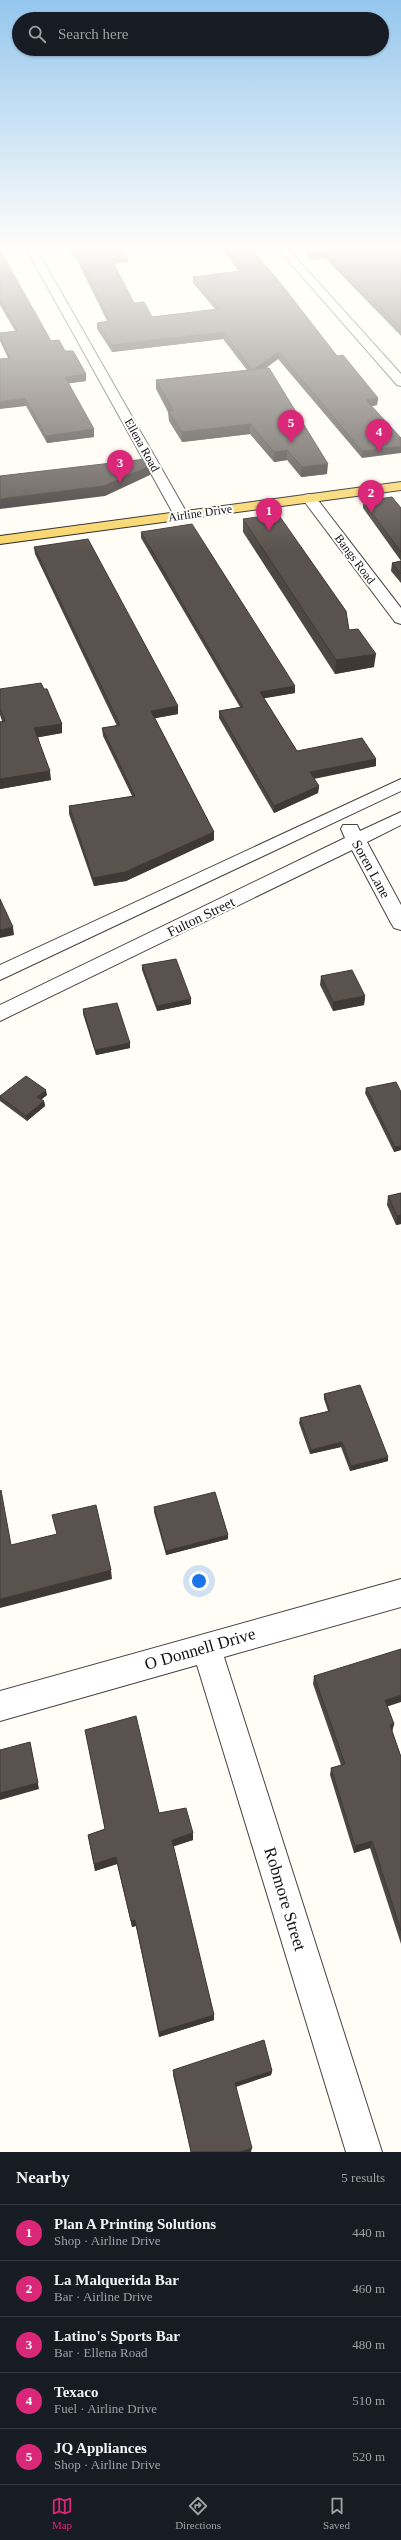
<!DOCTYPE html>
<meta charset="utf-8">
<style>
body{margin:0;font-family:"Times New Roman",serif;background:#242831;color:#f1f3f6}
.you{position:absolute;left:199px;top:1581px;width:14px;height:14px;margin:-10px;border:3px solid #fff;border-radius:50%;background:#1a73e8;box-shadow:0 0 0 6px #1a73e833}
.badge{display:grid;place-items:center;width:26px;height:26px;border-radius:50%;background:#db2777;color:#fff;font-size:13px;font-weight:700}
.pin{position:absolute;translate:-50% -33px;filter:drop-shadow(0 1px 2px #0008)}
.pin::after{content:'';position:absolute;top:21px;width:14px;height:12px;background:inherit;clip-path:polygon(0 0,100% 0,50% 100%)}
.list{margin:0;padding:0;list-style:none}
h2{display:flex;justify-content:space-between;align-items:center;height:52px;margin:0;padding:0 16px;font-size:17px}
h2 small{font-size:13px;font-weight:400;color:#9ea1a6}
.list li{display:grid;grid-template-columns:26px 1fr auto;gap:12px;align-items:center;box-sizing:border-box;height:56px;padding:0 16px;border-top:1px solid #363941}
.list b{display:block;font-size:15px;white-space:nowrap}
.list p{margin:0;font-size:13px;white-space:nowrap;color:#9ea1a6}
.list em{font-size:13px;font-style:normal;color:#9ea1a6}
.icon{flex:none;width:22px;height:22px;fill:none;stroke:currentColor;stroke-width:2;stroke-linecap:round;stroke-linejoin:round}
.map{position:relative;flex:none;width:401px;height:2152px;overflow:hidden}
.search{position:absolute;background:#171b24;box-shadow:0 1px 3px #0004;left:12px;right:12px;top:12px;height:44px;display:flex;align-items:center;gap:10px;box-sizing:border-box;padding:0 14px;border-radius:22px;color:#9ea1a6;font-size:15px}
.sheet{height:332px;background:#171b24}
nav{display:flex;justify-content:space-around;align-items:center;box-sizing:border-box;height:56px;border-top:1px solid #363941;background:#171b24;font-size:11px;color:#9ea1a6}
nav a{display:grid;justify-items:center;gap:2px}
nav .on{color:#db2777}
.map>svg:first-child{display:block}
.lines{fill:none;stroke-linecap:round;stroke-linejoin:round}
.minor-casing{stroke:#444;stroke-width:2}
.major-casing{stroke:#222;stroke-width:2}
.minor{fill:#fff;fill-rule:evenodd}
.major{fill:#f9d66b;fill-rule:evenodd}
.wall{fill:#4d4742}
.shaded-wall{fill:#3f3936}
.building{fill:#5a524d;stroke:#3f3936}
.labels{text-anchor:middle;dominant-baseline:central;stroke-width:4;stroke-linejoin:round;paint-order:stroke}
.far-street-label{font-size:12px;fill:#111;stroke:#fff}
.street-label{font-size:14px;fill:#111;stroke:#fff}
.near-street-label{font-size:17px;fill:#111;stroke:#fff}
</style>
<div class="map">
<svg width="401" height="2152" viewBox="0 0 401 2152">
<rect width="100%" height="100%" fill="#fffdf5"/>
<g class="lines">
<g class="minor-casing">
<path id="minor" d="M 27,250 L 37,250 L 188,515 L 186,518 L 181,519 L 174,515 Z
M 279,250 L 289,250 L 401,374 L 401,386 L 397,385 Z
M 309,494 L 314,495 L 401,608 L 401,624 L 395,622 L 304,501 L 302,498 L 304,495 Z
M 401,779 L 401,791 L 0,980 L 0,965 Z
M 401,812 L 401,825 L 367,842 L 401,905 L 401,930 L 394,928 L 391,923 L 352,850 L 0,1021 L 0,1005 L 345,838 L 341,829 L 343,825 L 357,825 L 360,831 Z
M 401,1579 L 401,1607 L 224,1657 L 382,2152 L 346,2152 L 197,1665 L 0,1721 L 0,1691 Z"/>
</g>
<g class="major-casing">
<path id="major" d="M 401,482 L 401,490 L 0,544 L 0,536 Z"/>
</g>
<use href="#minor" class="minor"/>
<use href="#major" class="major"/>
</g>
<path class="wall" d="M 0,250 L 51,341 L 65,351 L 86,374 L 86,381 L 68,383 L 94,437 L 47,443 L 26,406 L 8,358 L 0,341 L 0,333 L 15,331 L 0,305 Z
M 69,250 L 124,250 L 128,256 L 128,262 L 114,264 L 134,303 L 152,317 L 215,309 L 193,283 L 193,277 L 239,271 L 222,250 L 252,250 L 337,356 L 378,398 L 377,405 L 372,406 L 362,458 L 278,359 L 265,369 L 327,474 L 301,477 L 287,460 L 274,462 L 250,434 L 182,442 L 169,421 L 168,412 L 156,389 L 156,380 L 247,370 L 223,339 L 112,352 L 97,329 L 97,323 L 107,321 L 79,264 Z
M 302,250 L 401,250 L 401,336 L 325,258 L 310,259 Z
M 363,501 L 401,508 L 401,583 L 391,571 L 392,563 L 401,561 L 363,508 Z
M 243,519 L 349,630 L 374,667 L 335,674 L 243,532 Z
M 141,532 L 295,693 L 264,698 L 297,751 L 376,759 L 376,766 L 314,779 L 319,786 L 318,793 L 274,813 L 219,718 L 219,711 L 240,707 L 141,538 Z
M 34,547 L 178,714 L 155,718 L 214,832 L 214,840 L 126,881 L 94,886 L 69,814 L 69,806 L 132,796 L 103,736 L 102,728 L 117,726 L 35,554 Z
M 0,689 L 44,689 L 62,724 L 62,733 L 38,737 L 51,780 L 0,789 L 0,722 L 2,721 L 0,715 Z
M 142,965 L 191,999 L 191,1004 L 157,1011 L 142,970 Z
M 321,976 L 365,996 L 364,1005 L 333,1011 L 320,985 Z
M 83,1009 L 130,1043 L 130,1048 L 96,1055 L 83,1014 Z
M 366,1088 L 401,1092 L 401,1150 L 394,1152 L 365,1093 Z
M 47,1095 L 41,1100 L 44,1101 L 45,1106 L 27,1121 L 0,1101 L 0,1096 Z
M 401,1193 L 401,1224 L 396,1225 L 387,1205 L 388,1196 Z
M 324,1394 L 388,1457 L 388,1461 L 350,1471 L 341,1447 L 310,1454 L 299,1423 L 300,1418 L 328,1411 L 324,1399 Z
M 154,1507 L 228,1539 L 166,1555 L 154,1512 Z
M 314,1676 L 387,1706 L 394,1724 L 392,1731 L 401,1757 L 401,1944 L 370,1848 L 354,1853 L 330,1775 L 331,1768 L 341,1765 L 313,1684 Z
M 85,1730 L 159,1813 L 193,1833 L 193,1840 L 173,1846 L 214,2015 L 214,2020 L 159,2037 L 136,1926 L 132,1927 L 117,1864 L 95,1871 L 88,1835 L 105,1829 Z
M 173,2070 L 272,2071 L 271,2075 L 236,2087 L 251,2152 L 191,2152 L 173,2075 Z"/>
<path class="shaded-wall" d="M 325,251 L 325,258 L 310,259 L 311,253 Z
M 128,256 L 128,262 L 111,264 L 111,258 Z
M 223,332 L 223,339 L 112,352 L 111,345 Z
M 279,352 L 278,359 L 252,378 L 252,371 Z
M 86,374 L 86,381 L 65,384 L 65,377 Z
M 25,398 L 26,406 L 0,409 L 0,402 Z
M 378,398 L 377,405 L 366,407 L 366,400 Z
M 250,424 L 250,434 L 182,442 L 182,432 Z
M 94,429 L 94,437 L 47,443 L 46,436 Z
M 401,446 L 401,453 L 362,458 L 362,451 Z
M 287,450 L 287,460 L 274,462 L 274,452 Z
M 328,464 L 327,474 L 301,477 L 302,467 Z
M 150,466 L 150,475 L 105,496 L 0,509 L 0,499 Z
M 376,654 L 374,667 L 335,674 L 336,660 Z
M 295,686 L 295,693 L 260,699 L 260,692 Z
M 178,706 L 178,714 L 151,719 L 151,711 Z
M 62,724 L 62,733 L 35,738 L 34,728 Z
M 376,759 L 376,766 L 310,779 L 310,772 Z
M 50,771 L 51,780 L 0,789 L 0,779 Z
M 319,786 L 318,793 L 274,813 L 274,806 Z
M 214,832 L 214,840 L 126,881 L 94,886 L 93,878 Z
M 13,927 L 14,935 L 0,938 L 0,930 Z
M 365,996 L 364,1005 L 333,1011 L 333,1002 Z
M 191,999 L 191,1004 L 157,1011 L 157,1006 Z
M 130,1043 L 130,1048 L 96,1055 L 95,1050 Z
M 46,1090 L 47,1095 L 38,1102 L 37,1097 Z
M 44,1101 L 45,1106 L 27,1121 L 26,1116 Z
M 401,1146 L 401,1150 L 394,1152 L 395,1147 Z
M 401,1215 L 401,1224 L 396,1225 L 397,1216 Z
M 342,1442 L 341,1447 L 310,1454 L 311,1450 Z
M 388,1457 L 388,1461 L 350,1471 L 351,1466 Z
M 228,1535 L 228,1539 L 166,1555 L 166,1551 Z
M 111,1570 L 112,1579 L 0,1608 L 0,1599 Z
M 401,1695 L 401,1702 L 383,1708 L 385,1700 Z
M 394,1724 L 392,1732 L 390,1725 Z
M 30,1742 L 39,1789 L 0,1800 L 0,1793 Z
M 193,1833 L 193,1840 L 172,1847 L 172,1840 Z
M 372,1841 L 370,1848 L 354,1853 L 355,1846 Z
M 116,1857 L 117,1864 L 95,1871 L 94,1864 Z
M 135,1920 L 136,1926 L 132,1927 L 131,1921 Z
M 214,2015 L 214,2020 L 159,2037 L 159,2032 Z
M 272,2071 L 271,2075 L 234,2087 L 235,2083 Z
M 252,2148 L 251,2152 L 240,2152 Z"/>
<path class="building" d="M 0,250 L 51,341 L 59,340 L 65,351 L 73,351 L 86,374 L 65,377 L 94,429 L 46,436 L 25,398 L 0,402 L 0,359 L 10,358 L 0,336 L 0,333 L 18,331 L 0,299 Z
M 73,250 L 124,250 L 128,256 L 111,258 L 134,303 L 144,302 L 152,317 L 220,309 L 193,277 L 240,271 L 239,269 L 242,269 L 227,250 L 252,250 L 279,281 L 337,356 L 343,355 L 378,398 L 366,400 L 401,438 L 401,446 L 362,451 L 279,352 L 253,370 L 252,370 L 223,332 L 111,345 L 97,323 L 110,321 L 79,257 Z
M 308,250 L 401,250 L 401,329 L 325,251 L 311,253 Z
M 269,368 L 328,464 L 302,467 L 287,450 L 274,452 L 250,424 L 182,432 L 168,411 L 173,410 L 156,380 Z
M 146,459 L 150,466 L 104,486 L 0,499 L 0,476 Z
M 392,497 L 401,508 L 401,552 L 363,501 Z
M 278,514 L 346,611 L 349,630 L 358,629 L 376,654 L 336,660 L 243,519 Z
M 192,524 L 295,686 L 260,692 L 297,751 L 362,738 L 376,759 L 310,772 L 319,786 L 274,806 L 219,711 L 243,707 L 141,532 Z
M 88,539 L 178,706 L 151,711 L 214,832 L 125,872 L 93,878 L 69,806 L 135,796 L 102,728 L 120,725 L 34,547 Z
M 401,561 L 401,574 L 392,563 Z
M 41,683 L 44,689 L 47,689 L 62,724 L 34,728 L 50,771 L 0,779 L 0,722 L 5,721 L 0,708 L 0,689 Z
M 0,899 L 13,927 L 0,930 Z
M 176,959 L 191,999 L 157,1006 L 142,965 Z
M 352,970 L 365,996 L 333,1002 L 321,976 Z
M 117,1003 L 130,1043 L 95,1050 L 83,1009 Z
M 26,1076 L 46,1090 L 37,1097 L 44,1101 L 26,1116 L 0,1097 L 0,1096 Z
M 396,1082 L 401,1092 L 401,1146 L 395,1147 L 366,1088 Z
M 401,1193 L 401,1215 L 397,1216 L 388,1196 Z
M 360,1385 L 388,1457 L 351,1466 L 342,1442 L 311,1450 L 300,1418 L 330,1411 L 324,1394 Z
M 1,1490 L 11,1545 L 57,1534 L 52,1515 L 96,1505 L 111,1570 L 0,1599 L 0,1491 Z
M 215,1492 L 228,1535 L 166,1551 L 154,1507 Z
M 401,1649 L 401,1695 L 385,1700 L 394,1724 L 390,1725 L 401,1757 L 401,1931 L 372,1841 L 355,1846 L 331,1768 L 345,1764 L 314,1676 Z
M 136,1716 L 159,1813 L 186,1808 L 193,1833 L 172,1840 L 214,2015 L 159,2032 L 135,1920 L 131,1921 L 116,1857 L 94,1864 L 88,1835 L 105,1829 L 85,1730 Z
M 30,1742 L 38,1783 L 0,1793 L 0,1750 Z
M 264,2040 L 272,2071 L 235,2083 L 252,2148 L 240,2152 L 191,2152 L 173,2070 Z"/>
<linearGradient id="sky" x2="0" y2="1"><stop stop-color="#95c6ee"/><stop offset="0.45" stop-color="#fffefa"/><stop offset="1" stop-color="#fffefa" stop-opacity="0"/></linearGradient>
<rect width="401" height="551" fill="url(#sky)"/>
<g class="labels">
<g class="far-street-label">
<text transform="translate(142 445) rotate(61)">Ellena Road</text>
<text transform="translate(200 513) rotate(-8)">Airline Drive</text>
<text transform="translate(355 559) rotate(53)">Bangs Road</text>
</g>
<g class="street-label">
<text transform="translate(371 869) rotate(61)">Soren Lane</text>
<text transform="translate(201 917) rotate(-26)">Fulton Street</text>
</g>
<g class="near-street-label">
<text transform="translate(200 1649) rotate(-16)">O Donnell Drive</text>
<text transform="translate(285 1899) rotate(73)">Robmore Street</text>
</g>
</g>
</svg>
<div class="you"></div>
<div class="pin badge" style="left:269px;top:531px">1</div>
<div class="pin badge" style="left:371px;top:513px">2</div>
<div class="pin badge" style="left:120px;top:483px">3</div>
<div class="pin badge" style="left:379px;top:452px">4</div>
<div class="pin badge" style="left:291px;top:443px">5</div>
<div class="search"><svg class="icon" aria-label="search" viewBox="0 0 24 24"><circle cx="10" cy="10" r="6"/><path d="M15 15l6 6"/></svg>Search here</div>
</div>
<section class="sheet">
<h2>Nearby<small>5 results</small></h2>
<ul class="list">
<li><span class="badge">1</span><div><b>Plan A Printing Solutions</b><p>Shop · Airline Drive</p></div><em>440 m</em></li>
<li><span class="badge">2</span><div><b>La Malquerida Bar</b><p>Bar · Airline Drive</p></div><em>460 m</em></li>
<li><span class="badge">3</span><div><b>Latino's Sports Bar</b><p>Bar · Ellena Road</p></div><em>480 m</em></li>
<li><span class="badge">4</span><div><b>Texaco</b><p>Fuel · Airline Drive</p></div><em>510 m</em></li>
<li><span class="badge">5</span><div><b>JQ Appliances</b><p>Shop · Airline Drive</p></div><em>520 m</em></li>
</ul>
</section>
<nav>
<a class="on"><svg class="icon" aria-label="map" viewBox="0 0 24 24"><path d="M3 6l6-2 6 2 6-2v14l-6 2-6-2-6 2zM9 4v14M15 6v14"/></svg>Map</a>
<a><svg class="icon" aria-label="directions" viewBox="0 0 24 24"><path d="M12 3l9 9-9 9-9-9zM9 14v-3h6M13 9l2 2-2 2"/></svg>Directions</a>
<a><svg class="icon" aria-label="saved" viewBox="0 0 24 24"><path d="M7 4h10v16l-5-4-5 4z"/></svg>Saved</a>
</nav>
